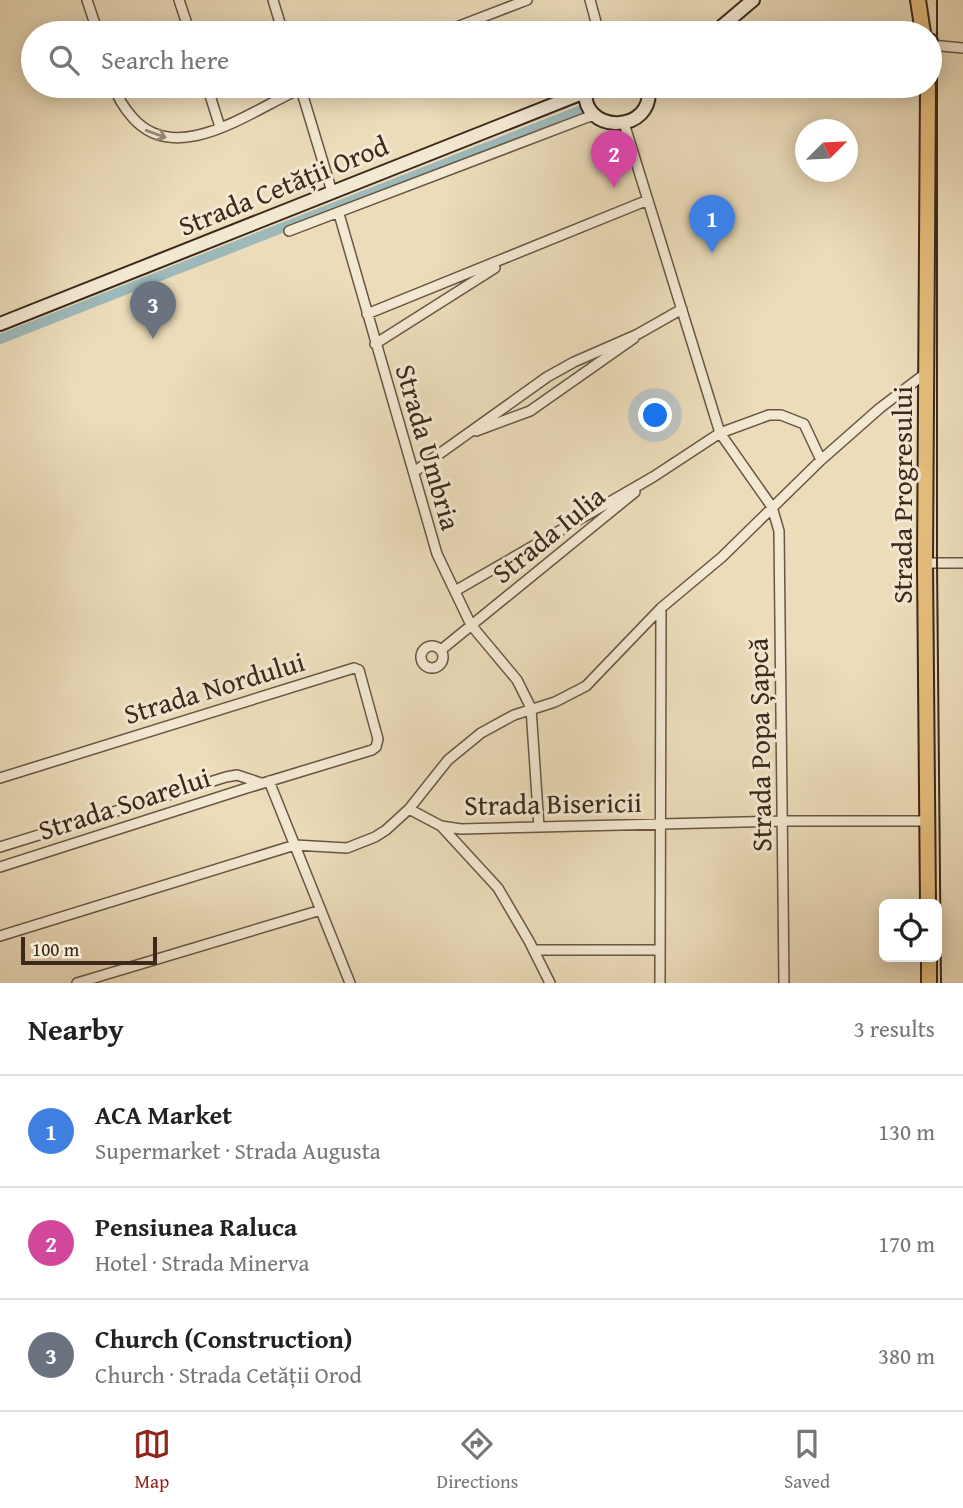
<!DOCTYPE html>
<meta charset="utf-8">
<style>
body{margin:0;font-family:"Gentium Book Plus",serif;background:#f6f6f6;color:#222}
.controls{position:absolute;right:21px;bottom:21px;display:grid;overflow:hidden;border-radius:10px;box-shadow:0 4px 18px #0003}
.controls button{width:63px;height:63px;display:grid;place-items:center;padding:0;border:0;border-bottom:2px solid #e0e0e0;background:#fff;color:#222;font:35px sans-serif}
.compass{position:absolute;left:795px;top:119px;width:63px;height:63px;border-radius:50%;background:#fff;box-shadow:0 4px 18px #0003;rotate:66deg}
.scale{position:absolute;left:21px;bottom:18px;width:136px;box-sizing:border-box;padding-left:7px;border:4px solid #3c291c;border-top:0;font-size:19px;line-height:24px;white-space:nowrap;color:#3c291c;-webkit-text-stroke:5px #f3e8d2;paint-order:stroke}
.you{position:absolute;left:656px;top:416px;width:24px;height:24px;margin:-18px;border:5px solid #fff;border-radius:50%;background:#1a73e8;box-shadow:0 0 0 10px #1a73e833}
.badge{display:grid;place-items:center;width:46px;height:46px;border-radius:50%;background:#8f2418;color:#fff;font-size:23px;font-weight:700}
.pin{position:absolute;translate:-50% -58px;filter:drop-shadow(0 2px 4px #0008)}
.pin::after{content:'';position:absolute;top:37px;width:24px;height:21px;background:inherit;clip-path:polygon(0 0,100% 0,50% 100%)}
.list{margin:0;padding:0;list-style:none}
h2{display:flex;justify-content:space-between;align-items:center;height:91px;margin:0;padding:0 28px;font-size:30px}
h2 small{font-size:23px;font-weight:400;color:#767676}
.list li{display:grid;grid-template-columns:46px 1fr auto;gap:21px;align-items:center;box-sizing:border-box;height:112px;padding:0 28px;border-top:2px solid #e0e0e0}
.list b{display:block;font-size:26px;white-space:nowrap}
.list p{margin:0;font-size:23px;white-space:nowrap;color:#767676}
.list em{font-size:23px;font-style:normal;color:#767676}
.icon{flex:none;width:38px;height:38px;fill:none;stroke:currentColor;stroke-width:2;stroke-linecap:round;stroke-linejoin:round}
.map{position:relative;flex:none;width:963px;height:983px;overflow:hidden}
.search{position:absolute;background:#fff;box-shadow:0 4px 18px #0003;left:21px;right:21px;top:21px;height:77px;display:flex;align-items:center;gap:18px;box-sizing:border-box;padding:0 24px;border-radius:38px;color:#767676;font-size:26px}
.sheet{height:427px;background:#fff}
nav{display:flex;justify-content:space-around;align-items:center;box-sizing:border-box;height:98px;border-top:2px solid #e0e0e0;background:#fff;font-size:19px;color:#767676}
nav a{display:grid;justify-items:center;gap:4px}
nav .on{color:#8f2418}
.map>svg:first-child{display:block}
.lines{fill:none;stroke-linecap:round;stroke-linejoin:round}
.canal{stroke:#9db9ba;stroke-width:10}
.street-casing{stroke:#685644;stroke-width:12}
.secondary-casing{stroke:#3c291c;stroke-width:16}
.primary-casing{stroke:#3c291c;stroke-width:18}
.street{stroke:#f3e8d2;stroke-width:9}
.secondary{stroke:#f3e8d2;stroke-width:12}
.primary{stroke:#e6be7d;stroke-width:14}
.tram{stroke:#3c291c;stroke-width:2}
.oneway{stroke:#988877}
.labels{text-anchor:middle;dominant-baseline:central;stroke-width:6;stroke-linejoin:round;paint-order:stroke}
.street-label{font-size:28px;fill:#3c291c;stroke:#f3e8d2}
</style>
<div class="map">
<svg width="963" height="983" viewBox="0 0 963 983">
<rect width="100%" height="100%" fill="#ecdcba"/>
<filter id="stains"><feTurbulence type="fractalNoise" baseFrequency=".00286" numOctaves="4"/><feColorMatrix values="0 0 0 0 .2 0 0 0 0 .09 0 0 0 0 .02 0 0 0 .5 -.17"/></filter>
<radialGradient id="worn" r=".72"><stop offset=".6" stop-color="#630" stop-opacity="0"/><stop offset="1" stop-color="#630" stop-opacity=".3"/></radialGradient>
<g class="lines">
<path class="canal" d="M 0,339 L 584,109"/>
<g class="street-casing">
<path id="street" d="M 87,0 L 98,33
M 179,0 L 190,33
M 273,0 L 283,33
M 590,0 L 599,33
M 441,33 L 527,0
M 930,45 L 963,48
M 114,86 C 118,99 124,108 133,118 C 179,170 258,105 307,86
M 207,86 L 220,127
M 300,86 L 332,192
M 624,123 L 720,433 L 772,507 L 779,531 L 784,983
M 339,214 L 437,554 L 471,625 L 517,680 L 531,708 L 539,827
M 289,231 L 588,117 L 596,116
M 367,314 L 648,200
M 375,344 L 495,268
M 476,431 L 530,411 L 634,338
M 414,472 L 547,377 L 574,362 L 638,334 L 682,309
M 925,563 L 963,563
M 455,591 L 653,477 L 720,433 L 769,415 L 781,415 L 804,424 L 821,460
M421 657a11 11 0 1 1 22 0a11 11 0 1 1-22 0Z
M 441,650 L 635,492
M 0,778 L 354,668 L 359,670 L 378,739 L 376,747 L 372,750 L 247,788 L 0,867
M 269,781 L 350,983
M 409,809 L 441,826 L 461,829 L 783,821 L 928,821
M 441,826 L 498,888 L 529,941 L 550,983
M 0,847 L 226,777 L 237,775 L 261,783
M 0,936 L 295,845 L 347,848 L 375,837 L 386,830 L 409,809 L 448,760 L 481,733 L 514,715 L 555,702 L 586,686 L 661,608 L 722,557 L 821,460 L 880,408 L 926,373
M 534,950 L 660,950
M 77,983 L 321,910
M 660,983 L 661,608"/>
</g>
<g class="secondary-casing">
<path id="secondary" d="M 714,33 L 753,0
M 586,86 C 577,136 657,135 648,86
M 0,324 L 585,92"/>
</g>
<g class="primary-casing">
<path id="primary" d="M 918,0 L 923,33
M 930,41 L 930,46
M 928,86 L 925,563 L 928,904
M 929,957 L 929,983"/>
</g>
<use href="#street" class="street"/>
<use href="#secondary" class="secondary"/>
<use href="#primary" class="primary"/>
<path class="tram" d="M 937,0 L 937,563 L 941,983"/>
</g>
<defs><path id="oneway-shaft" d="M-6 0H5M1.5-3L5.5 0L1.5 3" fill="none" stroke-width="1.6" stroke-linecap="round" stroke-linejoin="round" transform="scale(1.75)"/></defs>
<use class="oneway" href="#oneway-shaft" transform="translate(156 134) rotate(20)"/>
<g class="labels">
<g class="street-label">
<text transform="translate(283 185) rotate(-22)">Strada Cetății Orod</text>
<text transform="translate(429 447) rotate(74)">Strada Umbria</text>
<text transform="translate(901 495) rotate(-90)">Strada Progresului</text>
<text transform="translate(548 534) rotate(-39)">Strada Iulia</text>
<text transform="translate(214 687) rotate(-17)">Strada Nordului</text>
<text transform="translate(759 745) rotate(-91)">Strada Popa Șapcă</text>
<text transform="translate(124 803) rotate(-18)">Strada Soarelui</text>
<text transform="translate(553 803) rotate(-1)">Strada Bisericii</text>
</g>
</g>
<rect width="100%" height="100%" filter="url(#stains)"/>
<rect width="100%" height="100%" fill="url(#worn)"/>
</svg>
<div class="controls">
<button><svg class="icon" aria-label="locate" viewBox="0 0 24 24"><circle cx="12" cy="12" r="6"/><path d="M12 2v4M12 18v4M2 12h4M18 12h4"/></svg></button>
</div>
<svg class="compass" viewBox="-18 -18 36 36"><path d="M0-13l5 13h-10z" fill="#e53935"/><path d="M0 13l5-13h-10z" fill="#767676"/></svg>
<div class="scale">100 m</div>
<div class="you"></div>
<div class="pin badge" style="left:712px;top:253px;background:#3f7fe0">1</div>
<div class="pin badge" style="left:614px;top:188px;background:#d1479c">2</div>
<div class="pin badge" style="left:153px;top:339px;background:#6b7280">3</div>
<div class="search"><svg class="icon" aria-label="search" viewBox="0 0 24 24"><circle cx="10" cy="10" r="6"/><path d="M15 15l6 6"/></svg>Search here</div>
</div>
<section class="sheet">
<h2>Nearby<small>3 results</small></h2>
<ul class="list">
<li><span class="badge" style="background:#3f7fe0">1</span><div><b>ACA Market</b><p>Supermarket · Strada Augusta</p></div><em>130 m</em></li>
<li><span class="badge" style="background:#d1479c">2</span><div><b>Pensiunea Raluca</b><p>Hotel · Strada Minerva</p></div><em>170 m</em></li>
<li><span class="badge" style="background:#6b7280">3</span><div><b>Church (Construction)</b><p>Church · Strada Cetății Orod</p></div><em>380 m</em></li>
</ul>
</section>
<nav>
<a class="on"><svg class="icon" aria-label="map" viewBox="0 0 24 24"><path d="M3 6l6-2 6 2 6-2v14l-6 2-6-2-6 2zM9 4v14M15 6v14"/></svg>Map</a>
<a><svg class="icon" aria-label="directions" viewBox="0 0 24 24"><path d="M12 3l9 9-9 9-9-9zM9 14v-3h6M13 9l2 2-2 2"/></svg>Directions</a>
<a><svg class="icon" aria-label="saved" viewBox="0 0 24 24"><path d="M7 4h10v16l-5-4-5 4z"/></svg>Saved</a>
</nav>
